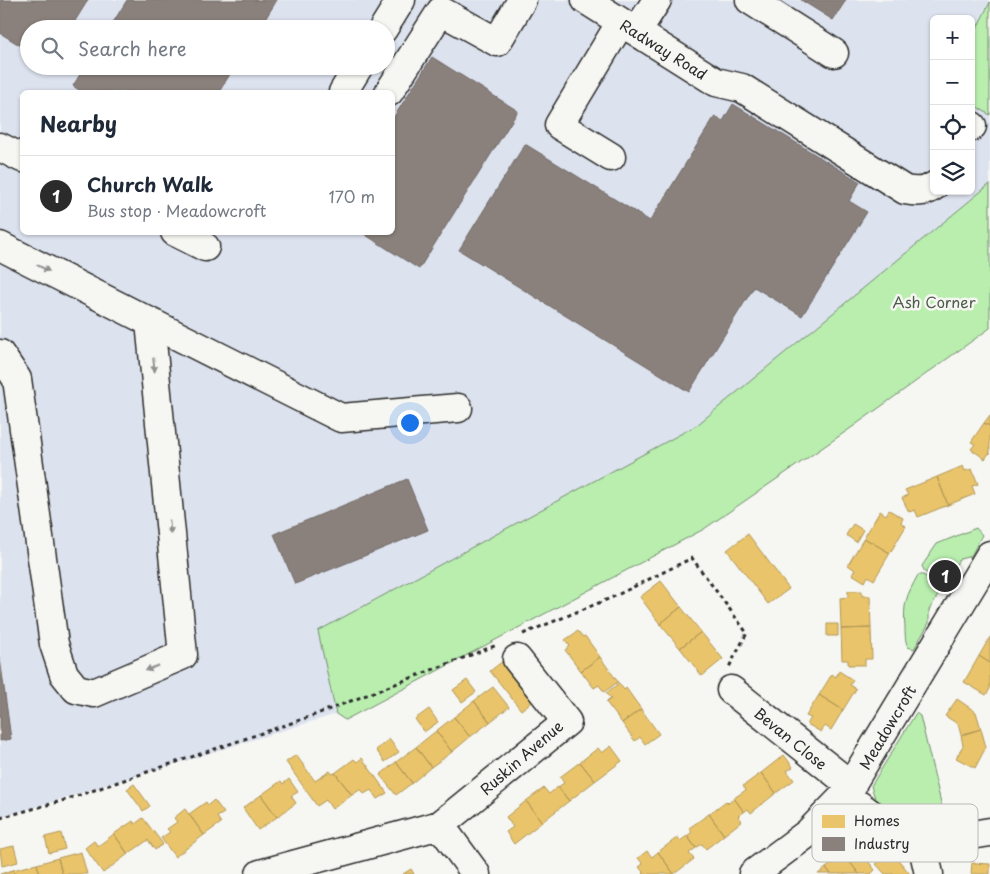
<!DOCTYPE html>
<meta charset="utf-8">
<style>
body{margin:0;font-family:"Playpen Sans",sans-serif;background:#f2f2f3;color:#1f2937}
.controls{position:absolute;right:15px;top:15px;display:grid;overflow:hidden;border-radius:8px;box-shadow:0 1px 4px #0004}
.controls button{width:45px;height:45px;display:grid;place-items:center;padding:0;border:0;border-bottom:1px solid #e0e1e3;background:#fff;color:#1f2937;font:25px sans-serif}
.you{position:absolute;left:409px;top:422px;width:18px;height:18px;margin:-12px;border:4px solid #fff;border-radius:50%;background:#1a73e8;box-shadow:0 0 0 8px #1a73e833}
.badge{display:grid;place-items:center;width:32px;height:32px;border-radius:50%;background:#2b2b2b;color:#fff;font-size:16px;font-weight:700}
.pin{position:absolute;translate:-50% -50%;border:2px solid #fff;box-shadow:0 1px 5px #0006}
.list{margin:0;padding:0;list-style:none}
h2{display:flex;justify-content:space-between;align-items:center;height:65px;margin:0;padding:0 20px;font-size:21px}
h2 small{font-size:16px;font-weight:400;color:#747a83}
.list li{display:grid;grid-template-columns:32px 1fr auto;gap:15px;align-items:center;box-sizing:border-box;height:80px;padding:0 20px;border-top:1px solid #e0e1e3}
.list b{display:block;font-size:19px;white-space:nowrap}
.list p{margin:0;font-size:16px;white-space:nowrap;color:#747a83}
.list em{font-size:16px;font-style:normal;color:#747a83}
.icon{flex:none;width:28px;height:28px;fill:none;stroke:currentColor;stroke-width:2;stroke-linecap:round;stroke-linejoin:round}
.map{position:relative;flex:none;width:990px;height:874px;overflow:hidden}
.search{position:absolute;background:#fff;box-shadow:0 1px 4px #0004;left:20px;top:20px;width:375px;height:55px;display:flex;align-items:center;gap:12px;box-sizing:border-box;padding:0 18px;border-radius:28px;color:#747a83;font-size:19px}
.panel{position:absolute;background:#fff;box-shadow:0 1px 4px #0004;left:20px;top:90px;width:375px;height:145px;border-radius:8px}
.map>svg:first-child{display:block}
.built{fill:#dce2ee;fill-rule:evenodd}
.green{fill:#b9eeaf;stroke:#728c6d}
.homes{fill:#e9c46a;stroke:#b09657}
.industry{fill:#8a817c;stroke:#6e6764}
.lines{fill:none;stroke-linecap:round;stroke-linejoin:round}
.minor-casing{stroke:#2b2b2b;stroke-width:31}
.path{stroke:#2b2b2b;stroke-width:3;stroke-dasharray:4 4;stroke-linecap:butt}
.minor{stroke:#f6f6f2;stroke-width:28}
.oneway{fill:#90908e}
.labels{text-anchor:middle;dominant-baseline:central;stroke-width:5;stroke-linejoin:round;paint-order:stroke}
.street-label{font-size:15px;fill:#2b2b2b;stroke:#f6f6f2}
.park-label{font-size:15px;fill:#4e5c4c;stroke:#f6f6f2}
.key{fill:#f6f6f2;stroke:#b9b9b6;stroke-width:1}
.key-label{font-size:14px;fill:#2b2b2b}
</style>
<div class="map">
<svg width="990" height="874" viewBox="0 0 990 874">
<rect width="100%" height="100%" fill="#f6f6f2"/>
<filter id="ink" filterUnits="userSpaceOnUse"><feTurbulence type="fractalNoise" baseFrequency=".02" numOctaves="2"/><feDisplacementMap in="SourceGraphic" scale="10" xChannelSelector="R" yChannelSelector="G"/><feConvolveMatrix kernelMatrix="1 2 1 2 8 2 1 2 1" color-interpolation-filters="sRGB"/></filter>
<g filter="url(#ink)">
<path class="built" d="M 0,0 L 990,0 L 971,40 L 971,19 L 934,19 L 934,191 L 971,191 L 971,103 L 990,115 L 990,184 L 697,425 L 318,631 L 336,714 L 0,818 ZM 29,29 L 386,29 L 386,66 L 29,66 ZM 22,92 L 392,92 L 392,232 L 22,232 Z"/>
<path class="green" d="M 990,2 L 990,115 L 971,103 L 971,40 Z
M 990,184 L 990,328 L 851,428 L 704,529 L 345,720 L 336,714 L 318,631 L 697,425 Z
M 976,528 L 982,535 L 971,556 L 960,559 L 954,567 L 949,564 L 939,580 L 925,572 L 922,566 L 937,544 Z
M 918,575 L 923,575 L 943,587 L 929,610 L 929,623 L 914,649 L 908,647 C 905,641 905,634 905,628 C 903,603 906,597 918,575 Z
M 916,713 L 920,716 L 943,811 L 902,816 L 893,813 L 876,801 L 871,786 Z"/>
<path class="homes" d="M 990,415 L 990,426 L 984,423 Z
M 984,423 L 990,426 L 990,454 L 989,453 L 985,459 L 971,449 L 975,444 L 971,442 Z
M 963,466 L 965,471 L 972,469 L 978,484 L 972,486 L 975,494 L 948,505 L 937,477 Z
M 937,477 L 948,505 L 918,517 L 915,510 L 909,512 L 902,498 L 908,495 L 905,490 Z
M 889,510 L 903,518 L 901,523 L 906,526 L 890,553 L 864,538 L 880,511 L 886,515 Z
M 853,524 L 863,530 L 856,542 L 846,535 Z
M 748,534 L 789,589 L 768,604 L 727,550 Z
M 864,538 L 890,553 L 874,580 L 868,576 L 865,582 L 852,574 L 855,570 L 848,565 Z
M 661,581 L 681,607 L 660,624 L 640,597 Z
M 848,591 L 862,591 L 862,596 L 870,596 L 871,628 L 841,629 L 840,598 L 848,597 Z
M 681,607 L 701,632 L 680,648 L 660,624 Z
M 827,624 L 838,624 L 838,636 L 827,636 Z
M 871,628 L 872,659 L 865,659 L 865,665 L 848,665 L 848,660 L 842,660 L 841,629 Z
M 578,631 L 583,637 L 585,636 L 600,657 L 581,671 L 565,650 L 570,646 L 565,640 Z
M 701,632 L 723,659 L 702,676 L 680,648 Z
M 990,637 L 990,663 L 979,656 Z
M 979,656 L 990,663 L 990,689 L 986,695 L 964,682 Z
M 600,657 L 618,682 L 604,692 L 599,685 L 594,688 L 581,671 Z
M 503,661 L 534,700 L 521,710 L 490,671 Z
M 839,671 L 853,680 L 850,685 L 856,689 L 843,710 L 819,695 L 832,674 L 836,677 Z
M 467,680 L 476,692 L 462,702 L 453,690 Z
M 619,683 L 624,690 L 626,688 L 641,709 L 622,723 L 606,702 L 611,699 L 606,693 Z
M 493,687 L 509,707 L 490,722 L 474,701 Z
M 819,695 L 843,710 L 831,730 L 825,726 L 821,732 L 807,724 L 811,718 L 806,716 Z
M 957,699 L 976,712 L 981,729 L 961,735 L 958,724 L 945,716 Z
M 474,701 L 490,722 L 470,737 L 454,717 Z
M 429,709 L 438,722 L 424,732 L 415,719 Z
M 641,709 L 659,734 L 645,744 L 640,737 L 635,741 L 622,723 Z
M 454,717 L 470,737 L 452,752 L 436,731 Z
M 981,729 L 986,747 L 975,768 L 956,758 L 963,746 L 961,735 Z
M 436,731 L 452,752 L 431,767 L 416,747 Z
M 389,739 L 399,752 L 385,762 L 376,750 Z
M 611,746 L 622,761 L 595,781 L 580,762 L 598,748 L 602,753 Z
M 416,747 L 431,767 L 412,783 L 396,762 Z
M 296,755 L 315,781 L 330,771 L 332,774 L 335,773 L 352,795 L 332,809 L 326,800 L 317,806 L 286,762 Z
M 784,755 L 793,767 L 787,771 L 794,780 L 776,793 L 761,773 Z
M 362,758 L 387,793 L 377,799 L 371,790 L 364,794 L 361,789 L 352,795 L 335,773 L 354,759 L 357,762 Z
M 396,762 L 412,783 L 396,795 L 380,775 Z
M 580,762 L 595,781 L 569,801 L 558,787 L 564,783 L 560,777 Z
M 761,773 L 776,793 L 751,813 L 748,809 L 744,812 L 734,798 L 746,790 L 743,786 Z
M 289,779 L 298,792 L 291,796 L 296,803 L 277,817 L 261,795 L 281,781 L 283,784 Z
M 134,784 L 150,806 L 143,811 L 127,789 Z
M 558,787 L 569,801 L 542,822 L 526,801 L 544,788 L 549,794 Z
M 261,795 L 277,817 L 258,830 L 243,808 Z
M 734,798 L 744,812 L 738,816 L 742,821 L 724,835 L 709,814 L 726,801 L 728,803 Z
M 214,800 L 224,813 L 217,817 L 221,823 L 204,835 L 189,814 L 206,802 L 208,805 Z
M 526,801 L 542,822 L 514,844 L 506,832 L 513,827 L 506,817 Z
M 185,809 L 204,835 L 175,857 L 161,838 L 170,832 L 167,829 L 177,822 L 174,818 Z
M 709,814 L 724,835 L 706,849 L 702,844 L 696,848 L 687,836 L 692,832 L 689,828 Z
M 143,818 L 163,844 L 155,850 L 148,840 L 128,854 L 114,834 L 133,821 L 135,824 Z
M 61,833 L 65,849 L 49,853 L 45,837 Z
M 114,834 L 128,854 L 103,873 L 85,848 L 94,841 L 98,846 Z
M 687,836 L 696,848 L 689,853 L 694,859 L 674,874 L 658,852 L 678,837 L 680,841 Z
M 854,843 L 875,870 L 871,874 L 859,874 L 842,852 Z
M 14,846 L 18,862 L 2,866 L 0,849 Z
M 647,851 L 652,857 L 658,852 L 674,874 L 643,874 L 644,873 L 639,867 L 643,864 L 638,858 Z
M 891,851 L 910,874 L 885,874 L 876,864 Z
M 81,852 L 87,874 L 62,874 L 58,858 Z
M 844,854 L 859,874 L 831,874 L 826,868 Z
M 58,858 L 62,874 L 40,874 L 37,864 Z
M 972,863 L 990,864 L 990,874 L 971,874 Z
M 37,864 L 40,874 L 14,874 L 13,870 Z
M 826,868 L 831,874 L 818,874 Z
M 411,869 L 414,874 L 403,874 Z
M 13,870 L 14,874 L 0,874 Z"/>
<path class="industry" d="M 0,0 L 88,0 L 70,29 L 29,29 L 29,51 L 0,33 Z
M 127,0 L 277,0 L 259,29 L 109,29 Z
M 801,0 L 846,0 L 833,20 Z
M 432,57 L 518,111 L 419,269 L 361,232 L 392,232 L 392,120 Z
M 85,66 L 235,66 L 219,92 L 82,92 L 73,86 Z
M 733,104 L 860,182 L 849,201 L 867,212 L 802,316 L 754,287 L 689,392 L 459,250 L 525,144 L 650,221 L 715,116 L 723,121 Z
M 407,479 L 428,530 L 295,584 L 274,534 Z
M 0,658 L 11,739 L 0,741 Z"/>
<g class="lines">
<g class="minor-casing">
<path id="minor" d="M 586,0 L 716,82 L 742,88 L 905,190 C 915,192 925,193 934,186
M 750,0 L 834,53
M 383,29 L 401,0
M 637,31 L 657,0
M 343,92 L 359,66
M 389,92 L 441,11 L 497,42 L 522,0
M 971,127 L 972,126
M 0,147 L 22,158
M 611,157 L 559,125 L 621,22
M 175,232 L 205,247
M 0,246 L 150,322 L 183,655 L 94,693 L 76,689 L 64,674 L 54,644 L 17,379 L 0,354
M 150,322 L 341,418 L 458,408
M 731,690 L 852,786
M 845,795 L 905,839 L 922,843 L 990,832
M 440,825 L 567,722 L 517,659
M 922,843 L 929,874
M 260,874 L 440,825 L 476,874
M 753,874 L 808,833 L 845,795 L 990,555"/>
</g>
<path class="path" d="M 523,634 L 613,597 L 692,558 L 747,633 L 729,667
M 0,818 L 65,800 L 309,717 L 497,645"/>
<use href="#minor" class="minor"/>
</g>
<defs><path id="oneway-solid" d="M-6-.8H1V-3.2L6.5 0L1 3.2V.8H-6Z" transform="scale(1.25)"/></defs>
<g class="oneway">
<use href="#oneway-solid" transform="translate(43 268) rotate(27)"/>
<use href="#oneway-solid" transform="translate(154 365) rotate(84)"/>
<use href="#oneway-solid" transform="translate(170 527) rotate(84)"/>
<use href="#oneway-solid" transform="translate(152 668) rotate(157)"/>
</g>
</g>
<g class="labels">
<g class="street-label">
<text transform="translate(664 49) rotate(32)">Radway Road</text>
<text transform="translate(887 727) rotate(-59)">Meadowcroft</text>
<text transform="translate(791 738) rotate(39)">Bevan Close</text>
<text transform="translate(521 757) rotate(-41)">Ruskin Avenue</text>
</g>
<g class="park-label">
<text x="934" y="301">Ash Corner</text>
</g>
</g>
<rect x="812" y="804" width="166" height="58" rx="8" class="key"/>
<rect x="822" y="815" width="23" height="13" fill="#e9c46a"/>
<rect x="822" y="837" width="23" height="14" fill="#8a817c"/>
<g class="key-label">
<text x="854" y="826">Homes</text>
<text x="854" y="849">Industry</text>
</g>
</svg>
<div class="controls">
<button>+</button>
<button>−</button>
<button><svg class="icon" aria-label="locate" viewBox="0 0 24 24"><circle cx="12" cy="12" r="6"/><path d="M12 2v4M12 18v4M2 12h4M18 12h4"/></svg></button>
<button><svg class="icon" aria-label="layers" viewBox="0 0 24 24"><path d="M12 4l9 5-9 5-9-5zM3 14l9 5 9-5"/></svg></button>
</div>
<div class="you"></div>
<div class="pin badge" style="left:945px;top:576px">1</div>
<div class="search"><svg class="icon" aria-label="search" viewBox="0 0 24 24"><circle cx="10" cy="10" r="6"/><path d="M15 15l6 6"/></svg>Search here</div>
<section class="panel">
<h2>Nearby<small></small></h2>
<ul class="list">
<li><span class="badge">1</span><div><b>Church Walk</b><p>Bus stop · Meadowcroft</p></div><em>170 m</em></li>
</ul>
</section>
</div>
